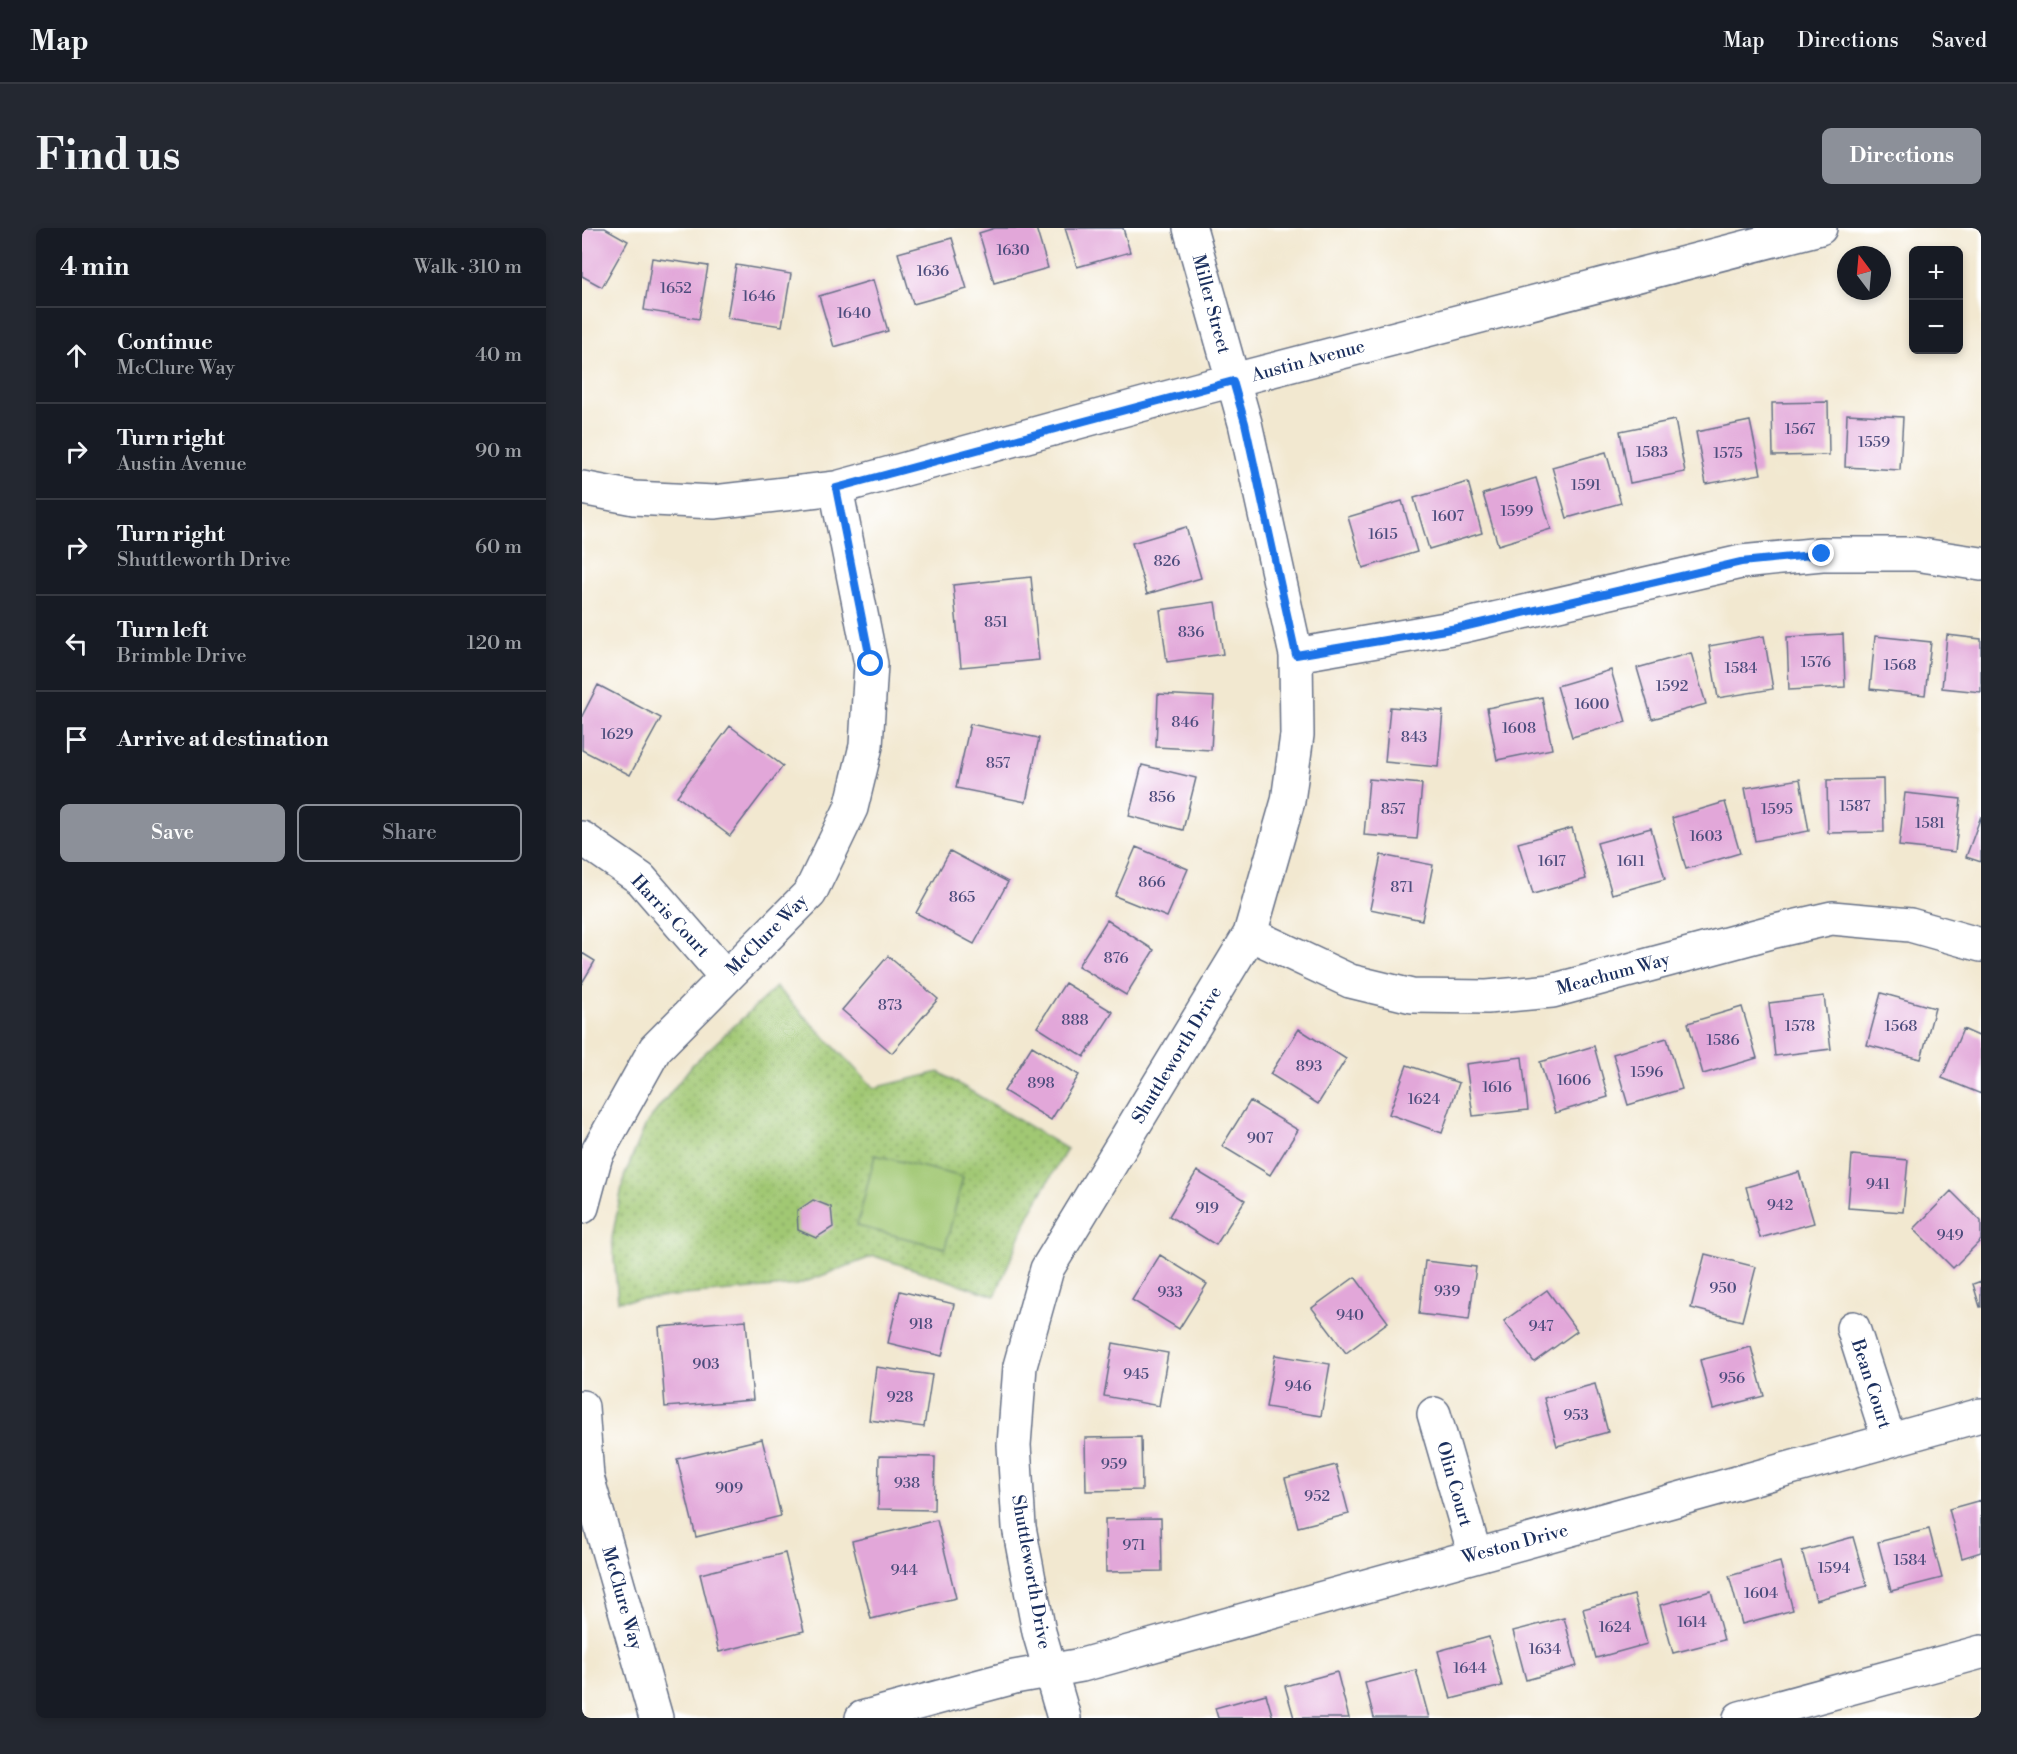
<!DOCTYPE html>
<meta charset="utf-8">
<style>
body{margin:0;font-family:"Libre Bodoni",serif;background:#242831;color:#f1f3f6}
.controls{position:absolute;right:18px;top:18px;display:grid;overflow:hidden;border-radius:9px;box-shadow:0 3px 9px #0003}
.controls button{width:54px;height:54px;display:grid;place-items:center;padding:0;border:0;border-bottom:2px solid #363941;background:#171b24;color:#f1f3f6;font:30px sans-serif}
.compass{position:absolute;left:1255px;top:18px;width:54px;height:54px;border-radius:50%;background:#171b24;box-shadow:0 3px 9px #0003;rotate:344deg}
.stop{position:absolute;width:18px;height:18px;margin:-14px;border:4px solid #1a73e8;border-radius:50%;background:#fff}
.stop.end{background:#1a73e8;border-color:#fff;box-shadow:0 2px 6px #0008}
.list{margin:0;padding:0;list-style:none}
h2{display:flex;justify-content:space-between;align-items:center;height:78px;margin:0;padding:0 24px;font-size:26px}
h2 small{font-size:20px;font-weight:400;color:#9ea1a6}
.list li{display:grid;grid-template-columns:39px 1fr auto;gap:18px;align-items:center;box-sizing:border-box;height:96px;padding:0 24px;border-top:2px solid #363941}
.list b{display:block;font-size:22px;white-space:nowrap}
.list p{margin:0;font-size:20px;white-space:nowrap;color:#9ea1a6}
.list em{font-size:20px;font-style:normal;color:#9ea1a6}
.actions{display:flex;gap:12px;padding:18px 24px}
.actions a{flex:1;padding:14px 0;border:2px solid #8c9099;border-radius:9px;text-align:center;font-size:21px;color:#8c9099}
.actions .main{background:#8c9099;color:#fff}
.icon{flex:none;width:33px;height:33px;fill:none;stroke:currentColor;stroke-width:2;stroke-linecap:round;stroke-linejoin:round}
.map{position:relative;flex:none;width:1399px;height:1490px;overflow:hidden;border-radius:9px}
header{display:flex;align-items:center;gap:36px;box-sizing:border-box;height:84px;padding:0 30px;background:#171b24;border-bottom:2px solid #363941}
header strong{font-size:28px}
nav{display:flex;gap:33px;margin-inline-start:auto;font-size:21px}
.intro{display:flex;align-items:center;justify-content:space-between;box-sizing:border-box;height:144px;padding:0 36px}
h1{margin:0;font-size:42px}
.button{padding:15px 27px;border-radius:9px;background:#8c9099;color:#fff;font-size:21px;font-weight:700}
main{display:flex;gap:36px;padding:0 36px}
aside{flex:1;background:#171b24;border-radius:9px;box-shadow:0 3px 9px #0003}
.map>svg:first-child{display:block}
.park{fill:url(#park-dots);stroke:#5e7c68;stroke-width:1.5}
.garden{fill:#a1c873;stroke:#5e7c68;stroke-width:1.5}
.building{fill:#e2a7d9}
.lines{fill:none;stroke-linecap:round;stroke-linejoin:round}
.minor-casing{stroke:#667086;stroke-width:36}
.minor{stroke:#fff;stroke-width:33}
.route{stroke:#1a73e8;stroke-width:8}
.labels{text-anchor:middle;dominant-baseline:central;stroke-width:6;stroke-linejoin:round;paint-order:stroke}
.number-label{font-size:15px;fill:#4d4d7d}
.street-label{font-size:18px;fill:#1b2f5e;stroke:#fff}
</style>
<header>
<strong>Map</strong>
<nav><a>Map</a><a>Directions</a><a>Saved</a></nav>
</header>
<div class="intro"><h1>Find us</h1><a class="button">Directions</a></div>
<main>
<aside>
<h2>4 min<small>Walk · 310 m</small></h2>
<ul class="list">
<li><svg class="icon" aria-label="ahead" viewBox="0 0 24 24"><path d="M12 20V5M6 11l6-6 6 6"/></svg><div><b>Continue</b><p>McClure Way</p></div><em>40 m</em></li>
<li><svg class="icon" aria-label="right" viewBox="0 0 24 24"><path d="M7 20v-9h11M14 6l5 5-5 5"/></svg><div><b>Turn right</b><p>Austin Avenue</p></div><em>90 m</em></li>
<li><svg class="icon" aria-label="right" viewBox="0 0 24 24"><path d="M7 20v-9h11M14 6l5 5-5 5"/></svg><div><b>Turn right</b><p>Shuttleworth Drive</p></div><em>60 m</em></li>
<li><svg class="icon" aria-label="left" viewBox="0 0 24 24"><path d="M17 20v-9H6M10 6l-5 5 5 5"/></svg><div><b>Turn left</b><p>Brimble Drive</p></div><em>120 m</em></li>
<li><svg class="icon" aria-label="arrive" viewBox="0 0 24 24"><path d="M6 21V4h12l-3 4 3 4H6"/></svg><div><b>Arrive at destination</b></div></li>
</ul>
<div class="actions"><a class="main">Save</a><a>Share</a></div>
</aside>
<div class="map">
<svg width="1399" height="1490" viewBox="0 0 1399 1490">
<defs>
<pattern id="park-dots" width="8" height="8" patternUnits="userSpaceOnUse" patternTransform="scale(1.5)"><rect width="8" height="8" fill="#a1c873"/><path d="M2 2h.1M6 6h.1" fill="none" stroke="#82a362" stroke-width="1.8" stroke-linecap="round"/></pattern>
</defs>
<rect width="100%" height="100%" fill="#fff"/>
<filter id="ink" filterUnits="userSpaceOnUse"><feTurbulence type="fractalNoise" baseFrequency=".0167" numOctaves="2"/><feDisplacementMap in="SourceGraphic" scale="12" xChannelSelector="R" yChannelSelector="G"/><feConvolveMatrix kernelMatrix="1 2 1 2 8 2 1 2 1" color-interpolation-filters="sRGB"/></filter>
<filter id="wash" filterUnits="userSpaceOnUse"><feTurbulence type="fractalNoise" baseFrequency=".008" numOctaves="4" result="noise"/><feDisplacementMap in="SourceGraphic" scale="24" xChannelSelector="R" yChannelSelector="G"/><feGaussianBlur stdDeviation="1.35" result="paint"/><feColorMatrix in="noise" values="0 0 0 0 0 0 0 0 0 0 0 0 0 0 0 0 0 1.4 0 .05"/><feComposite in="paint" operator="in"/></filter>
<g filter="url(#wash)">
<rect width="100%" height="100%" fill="#f2e8d0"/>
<path class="park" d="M 194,759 L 292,860 L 357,844 L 485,921 L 448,985 L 413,1068 L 292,1028 L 215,1057 L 36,1073 L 30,1010 L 42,949 L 64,896 L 111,836 Z"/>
<path class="garden" d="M 293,927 L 381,949 L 363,1020 L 275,998 Z"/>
<g id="blocks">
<path class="building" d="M 0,0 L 23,0 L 46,13 L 20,59 L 0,48 Z
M 413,0 L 454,0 L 466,40 L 412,55 L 397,5 Z
M 483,0 L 541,0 L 548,24 L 495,39 Z
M 370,10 L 385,61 L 331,76 L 316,25 Z
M 70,30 L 126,38 L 117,91 L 62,82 Z
M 154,37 L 209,46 L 200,98 L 145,90 Z
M 291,52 L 306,103 L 252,119 L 237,68 Z
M 1246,174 L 1247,227 L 1191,228 L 1190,175 Z
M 1265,186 L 1321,189 L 1318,242 L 1263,239 Z
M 1093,192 L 1103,244 L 1048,255 L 1038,203 Z
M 1168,193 L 1179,246 L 1124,256 L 1114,204 Z
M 1024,224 L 1039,275 L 985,290 L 970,239 Z
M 954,250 L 969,301 L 916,317 L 901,266 Z
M 886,254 L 900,305 L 847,321 L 832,270 Z
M 820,273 L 835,324 L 781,340 L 766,289 Z
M 604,299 L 619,350 L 565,366 L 550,315 Z
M 449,349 L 457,432 L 379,439 L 371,357 Z
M 633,374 L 641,426 L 585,434 L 578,382 Z
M 1261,406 L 1263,459 L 1207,462 L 1205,409 Z
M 1365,407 L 1399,411 L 1399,464 L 1360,460 Z
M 1182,408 L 1191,461 L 1136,470 L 1127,418 Z
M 1293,408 L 1349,414 L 1343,467 L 1288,461 Z
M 1109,425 L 1124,476 L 1070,491 L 1055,440 Z
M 1029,442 L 1044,494 L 990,509 L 975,458 Z
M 16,457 L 79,490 L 48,547 L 0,522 L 0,488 Z
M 576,466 L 632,469 L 629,522 L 574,519 Z
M 960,469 L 970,521 L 915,532 L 905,480 Z
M 808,479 L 861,483 L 856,539 L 803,534 Z
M 388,496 L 457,510 L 444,574 L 374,560 Z
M 148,498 L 201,538 L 148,608 L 95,568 Z
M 560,537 L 614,550 L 601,602 L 547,588 Z
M 787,551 L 840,556 L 835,611 L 782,607 Z
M 1218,551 L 1227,603 L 1173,613 L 1163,560 Z
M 1301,551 L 1302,604 L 1246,605 L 1245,552 Z
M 1323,565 L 1379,571 L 1373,624 L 1317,618 Z
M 1143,574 L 1158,625 L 1104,641 L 1090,590 Z
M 1399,588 L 1399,634 L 1384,629 Z
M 990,600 L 1004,651 L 951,666 L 936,615 Z
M 1069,600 L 1083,651 L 1030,666 L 1015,615 Z
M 554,619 L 606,641 L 585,689 L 533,668 Z
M 368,623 L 426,654 L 392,716 L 334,685 Z
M 799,627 L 851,637 L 840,692 L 788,681 Z
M 525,692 L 572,722 L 544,767 L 496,738 Z
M 0,725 L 13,733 L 0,755 Z
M 306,728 L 356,771 L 310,825 L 260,782 Z
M 483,755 L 531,784 L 502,829 L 455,799 Z
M 1299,765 L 1353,780 L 1339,831 L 1285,817 Z
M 1242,768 L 1249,821 L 1193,828 L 1187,775 Z
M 1160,779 L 1175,830 L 1121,846 L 1106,795 Z
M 717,801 L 764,831 L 736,876 L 688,846 Z
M 1381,801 L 1399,809 L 1399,866 L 1360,850 Z
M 1085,810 L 1100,861 L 1046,877 L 1031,826 Z
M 450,818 L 497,847 L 469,892 L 422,863 Z
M 1012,818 L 1026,869 L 973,885 L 958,834 Z
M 940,829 L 946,882 L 891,888 L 884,836 Z
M 825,837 L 877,855 L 860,905 L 807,886 Z
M 668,873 L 716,902 L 688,947 L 640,918 Z
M 1270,927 L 1326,932 L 1321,984 L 1266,980 Z
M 615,943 L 663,972 L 634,1017 L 587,988 Z
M 1217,944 L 1232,995 L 1178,1010 L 1164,959 Z
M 1369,963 L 1399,993 L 1399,1012 L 1371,1040 L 1332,1001 Z
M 231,972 L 249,979 L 251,999 L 234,1010 L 216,1002 L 215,983 Z
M 1123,1026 L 1174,1039 L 1160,1093 L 1109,1080 Z
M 578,1027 L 625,1056 L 597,1101 L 550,1072 Z
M 843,1033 L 894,1039 L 887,1092 L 837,1086 Z
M 773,1049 L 806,1094 L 764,1125 L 730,1080 Z
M 1399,1053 L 1399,1079 L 1398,1079 L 1391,1056 Z
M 965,1062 L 995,1103 L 952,1134 L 922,1093 Z
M 318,1063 L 372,1076 L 360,1128 L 306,1115 Z
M 164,1092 L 171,1172 L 83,1179 L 77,1099 Z
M 531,1115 L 586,1125 L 577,1178 L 522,1168 Z
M 1169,1119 L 1182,1168 L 1131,1181 L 1118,1132 Z
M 693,1127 L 748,1136 L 739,1188 L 684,1179 Z
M 294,1139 L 350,1147 L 342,1199 L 287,1192 Z
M 1013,1156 L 1026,1204 L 975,1218 L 962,1170 Z
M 559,1209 L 560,1262 L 504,1263 L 503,1210 Z
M 180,1211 L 199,1288 L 114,1309 L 95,1231 Z
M 297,1228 L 353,1229 L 352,1282 L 296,1281 Z
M 754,1237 L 767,1286 L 716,1299 L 703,1250 Z
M 1399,1272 L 1399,1324 L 1380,1330 L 1367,1281 Z
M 579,1290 L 580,1343 L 524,1344 L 523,1291 Z
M 355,1292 L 374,1370 L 289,1391 L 270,1313 Z
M 1347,1301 L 1360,1350 L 1309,1363 L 1296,1314 Z
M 1271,1309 L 1285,1358 L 1234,1372 L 1220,1323 Z
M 203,1325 L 222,1403 L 137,1424 L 118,1346 Z
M 1198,1334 L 1211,1382 L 1160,1396 L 1147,1348 Z
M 1129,1363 L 1142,1412 L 1091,1425 L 1078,1377 Z
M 1052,1367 L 1065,1416 L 1014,1430 L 1001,1381 Z
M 982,1390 L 995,1438 L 944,1452 L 931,1403 Z
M 907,1409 L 920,1458 L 869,1471 L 856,1423 Z
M 834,1442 L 847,1490 L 792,1490 L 783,1455 Z
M 755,1444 L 767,1490 L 712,1490 L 703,1458 Z
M 684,1466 L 691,1490 L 636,1490 L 633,1480 Z"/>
</g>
</g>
<g filter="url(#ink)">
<use href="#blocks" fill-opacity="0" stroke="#667086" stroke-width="1.5"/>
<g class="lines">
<g class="minor-casing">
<path id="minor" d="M 0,260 L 52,270 L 132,274 L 254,260 L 617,161 L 1238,0
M 714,427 L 881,398 L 1159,334 L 1240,326 L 1333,326 L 1399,336
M 0,610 L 59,651 L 144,749
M 668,706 L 768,753 L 830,768 L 905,769 L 970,763 L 1189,704 L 1250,690 L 1328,697 L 1399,717
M 0,979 L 14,927 L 73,821 L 228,665 L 269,580 L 284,518 L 289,436 L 254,260
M 1271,1100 L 1307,1212
M 0,1179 L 5,1249 L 74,1490
M 852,1186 L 893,1327
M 280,1490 L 432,1449 L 500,1437 L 1399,1187
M 482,1490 L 457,1404 L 437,1299 L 432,1217 L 438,1138 L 465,1041 L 668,706 L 706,573 L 715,507 L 714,427 L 663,195 L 608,0
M 1158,1490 L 1399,1424"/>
</g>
<use href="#minor" class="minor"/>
</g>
</g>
<g class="lines" filter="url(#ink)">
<path class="route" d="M 289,436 L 254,260 L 651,153 L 663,195 L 714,427 L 881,399 L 1159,334 L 1240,326"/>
</g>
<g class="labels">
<g class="number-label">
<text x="431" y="22">1630</text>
<text x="351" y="43">1636</text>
<text x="94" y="60">1652</text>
<text x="177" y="68">1646</text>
<text x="272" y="85">1640</text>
<text x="1218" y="201">1567</text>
<text x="1292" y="214">1559</text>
<text x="1070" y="224">1583</text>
<text x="1146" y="225">1575</text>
<text x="1004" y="257">1591</text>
<text x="935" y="283">1599</text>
<text x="866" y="288">1607</text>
<text x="801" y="306">1615</text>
<text x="585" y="333">826</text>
<text x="414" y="394">851</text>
<text x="609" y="404">836</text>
<text x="1234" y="434">1576</text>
<text x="1318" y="437">1568</text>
<text x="1159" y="440">1584</text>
<text x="1090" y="458">1592</text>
<text x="1010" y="476">1600</text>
<text x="603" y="494">846</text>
<text x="937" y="500">1608</text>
<text x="35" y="506">1629</text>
<text x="832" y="509">843</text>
<text x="416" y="535">857</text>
<text x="580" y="569">856</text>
<text x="1273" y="578">1587</text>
<text x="811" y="581">857</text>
<text x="1195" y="581">1595</text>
<text x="1348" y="595">1581</text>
<text x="1124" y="608">1603</text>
<text x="970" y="633">1617</text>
<text x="1049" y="633">1611</text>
<text x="570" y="654">866</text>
<text x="820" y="659">871</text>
<text x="380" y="669">865</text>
<text x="534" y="730">876</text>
<text x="308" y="777">873</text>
<text x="493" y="792">888</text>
<text x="1218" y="798">1578</text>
<text x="1319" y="798">1568</text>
<text x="1141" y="812">1586</text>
<text x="727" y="838">893</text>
<text x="1065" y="844">1596</text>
<text x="992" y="852">1606</text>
<text x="459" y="855">898</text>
<text x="915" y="859">1616</text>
<text x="842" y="871">1624</text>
<text x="678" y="910">907</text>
<text x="1296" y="956">941</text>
<text x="1198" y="977">942</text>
<text x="625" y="980">919</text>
<text x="1368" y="1007">949</text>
<text x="1141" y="1060">950</text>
<text x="865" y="1063">939</text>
<text x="588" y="1064">933</text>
<text x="768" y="1087">940</text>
<text x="339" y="1096">918</text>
<text x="959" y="1098">947</text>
<text x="124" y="1136">903</text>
<text x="554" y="1146">945</text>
<text x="1150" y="1150">956</text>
<text x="716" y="1158">946</text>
<text x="318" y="1169">928</text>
<text x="994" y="1187">953</text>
<text x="532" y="1236">959</text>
<text x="325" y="1255">938</text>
<text x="147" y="1260">909</text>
<text x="735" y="1268">952</text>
<text x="552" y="1317">971</text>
<text x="1328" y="1332">1584</text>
<text x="1252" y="1340">1594</text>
<text x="322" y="1342">944</text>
<text x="1179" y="1365">1604</text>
<text x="1110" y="1394">1614</text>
<text x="1033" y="1399">1624</text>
<text x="963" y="1421">1634</text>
<text x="888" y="1440">1644</text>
</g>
<g class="street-label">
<text transform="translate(629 76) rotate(75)">Miller Street</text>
<text transform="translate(726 133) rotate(-15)">Austin Avenue</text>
<text transform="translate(88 688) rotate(47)">Harris Court</text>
<text transform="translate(185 707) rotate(-45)">McClure Way</text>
<text transform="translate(1031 746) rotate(-15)">Meachum Way</text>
<text transform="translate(595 827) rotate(-59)">Shuttleworth Drive</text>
<text transform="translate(1289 1156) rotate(72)">Bean Court</text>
<text transform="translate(872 1256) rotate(74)">Olin Court</text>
<text transform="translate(933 1316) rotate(-15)">Weston Drive</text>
<text transform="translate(449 1344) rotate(80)">Shuttleworth Drive</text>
<text transform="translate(40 1370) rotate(74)">McClure Way</text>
</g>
</g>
</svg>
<div class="controls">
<button>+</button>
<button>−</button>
</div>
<svg class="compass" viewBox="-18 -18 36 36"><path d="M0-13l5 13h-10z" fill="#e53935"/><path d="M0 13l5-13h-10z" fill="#9ea1a6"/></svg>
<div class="stop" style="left:289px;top:436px"></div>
<div class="stop end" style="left:1240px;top:326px"></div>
</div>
</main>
